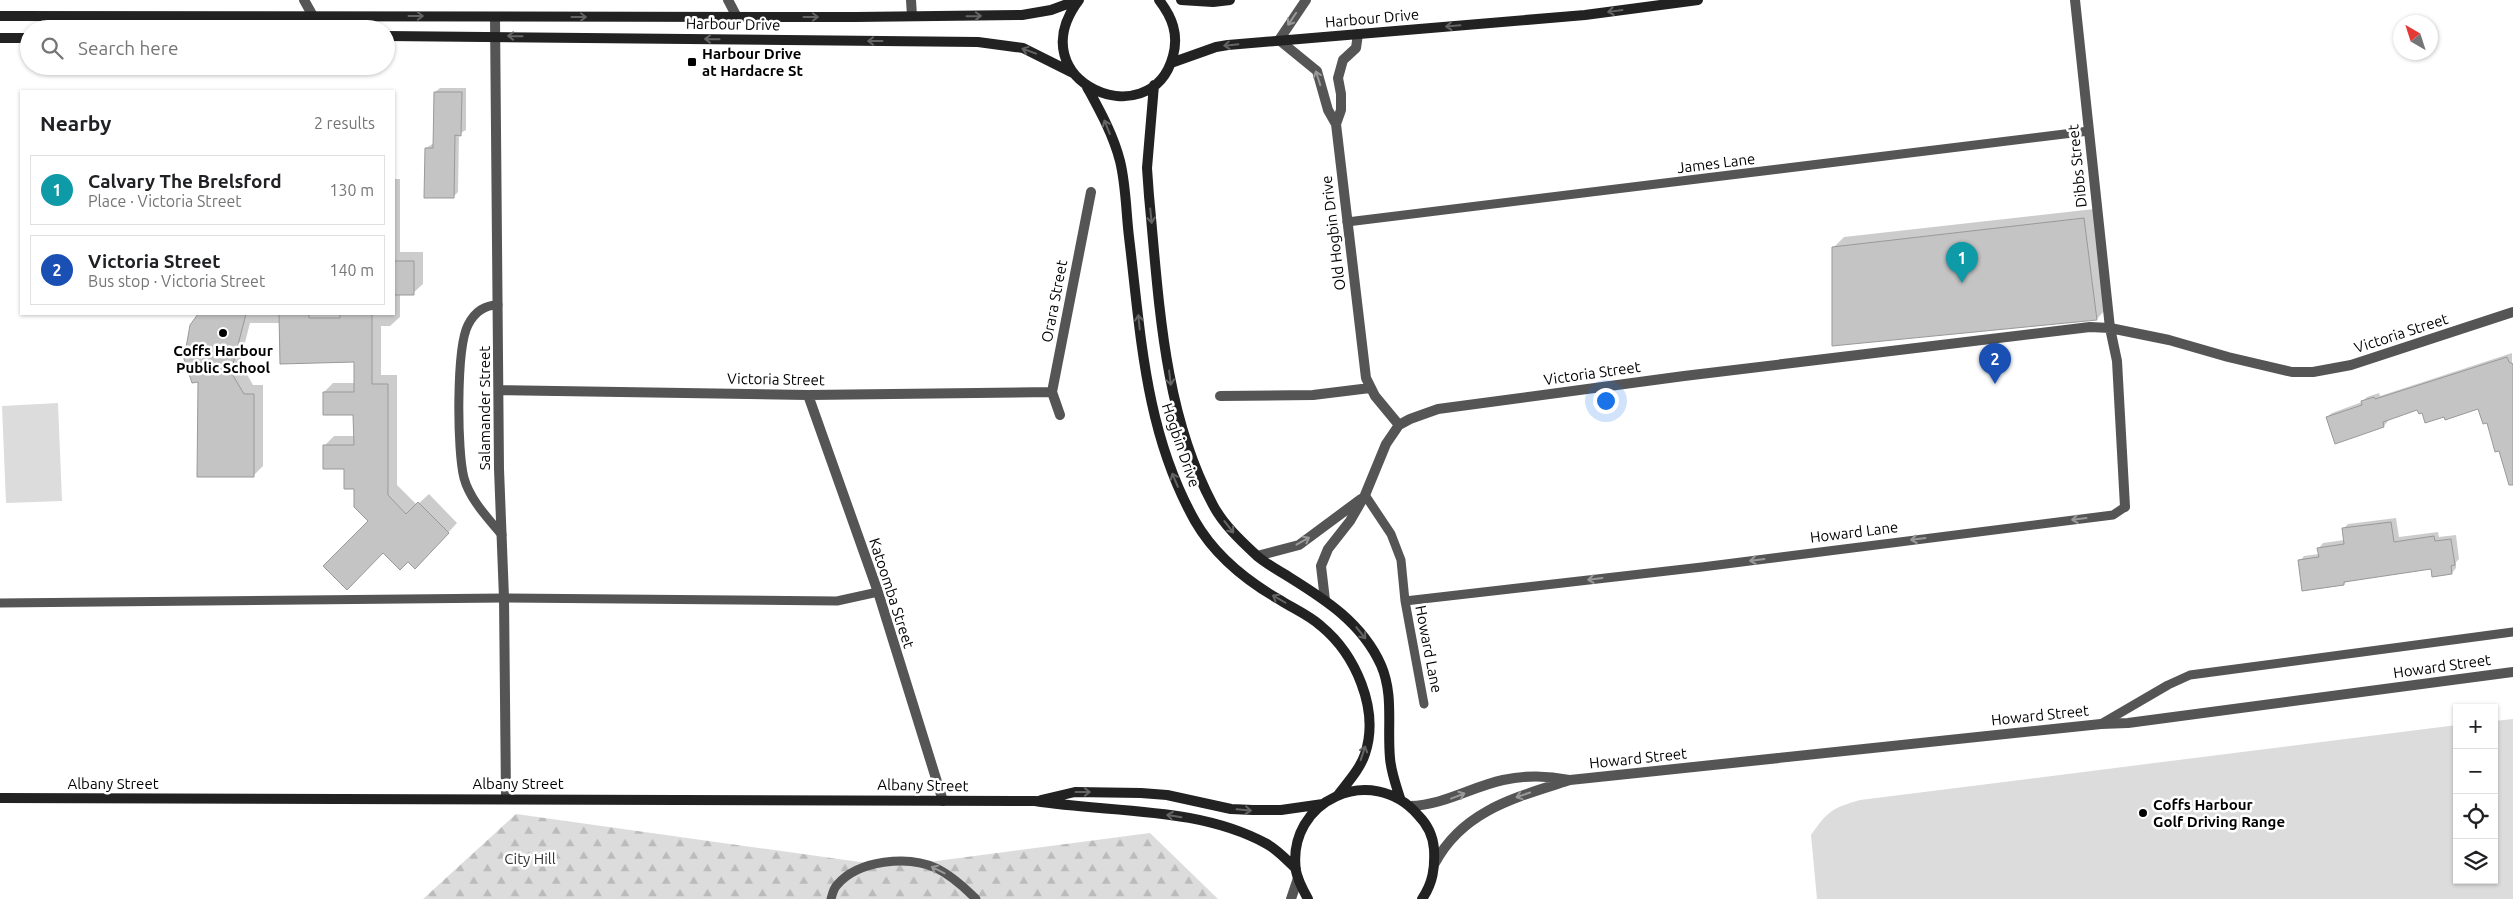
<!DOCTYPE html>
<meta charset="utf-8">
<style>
body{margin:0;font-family:Ubuntu,sans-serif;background:#f6f6f6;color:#202124}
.controls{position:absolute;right:15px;bottom:15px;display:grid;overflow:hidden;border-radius:0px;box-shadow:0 1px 4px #0004}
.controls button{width:45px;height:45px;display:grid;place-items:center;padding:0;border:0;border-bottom:1px solid #e0e0e0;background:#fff;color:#202124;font:25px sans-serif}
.compass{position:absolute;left:2393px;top:15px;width:45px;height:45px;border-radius:50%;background:#fff;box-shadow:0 1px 4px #0004;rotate:321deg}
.you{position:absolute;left:1605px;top:400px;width:18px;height:18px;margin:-12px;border:4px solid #fff;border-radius:50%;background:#1a73e8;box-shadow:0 0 0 8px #1a73e833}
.badge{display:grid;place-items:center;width:32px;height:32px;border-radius:50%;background:#2563eb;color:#fff;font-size:16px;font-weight:700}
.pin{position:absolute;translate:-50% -41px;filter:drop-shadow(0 1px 2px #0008)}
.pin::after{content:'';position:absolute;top:26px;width:18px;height:15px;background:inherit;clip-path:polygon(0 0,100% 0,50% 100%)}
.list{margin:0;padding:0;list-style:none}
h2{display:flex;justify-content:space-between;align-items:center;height:65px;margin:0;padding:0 20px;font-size:21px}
h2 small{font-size:16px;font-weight:400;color:#757577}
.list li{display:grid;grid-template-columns:32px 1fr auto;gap:15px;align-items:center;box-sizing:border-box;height:70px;margin:0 10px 10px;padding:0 10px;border:1px solid #e0e0e0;border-radius:0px}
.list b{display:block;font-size:19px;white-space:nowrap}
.list p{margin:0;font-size:16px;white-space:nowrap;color:#757577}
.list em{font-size:16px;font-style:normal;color:#757577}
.icon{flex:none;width:28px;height:28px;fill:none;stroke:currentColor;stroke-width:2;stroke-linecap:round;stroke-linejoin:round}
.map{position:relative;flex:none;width:2513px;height:899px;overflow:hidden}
.search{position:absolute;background:#fff;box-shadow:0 1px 4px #0004;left:20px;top:20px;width:375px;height:55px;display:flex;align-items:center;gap:12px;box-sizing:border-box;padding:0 18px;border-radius:28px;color:#757577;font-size:19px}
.panel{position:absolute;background:#fff;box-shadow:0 1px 4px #0004;left:20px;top:90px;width:375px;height:225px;border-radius:0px}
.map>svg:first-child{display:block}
.forest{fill:url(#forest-firs)}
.pitch{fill:#dcdcdc}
.shadow{fill:#0003}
.building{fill:#c4c4c4;stroke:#999}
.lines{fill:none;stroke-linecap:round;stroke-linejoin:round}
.lane{stroke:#555;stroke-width:9}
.street{stroke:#555;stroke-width:10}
.secondary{stroke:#222;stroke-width:10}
.oneway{stroke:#646464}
.oneway2{stroke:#999}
.poi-dot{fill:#000;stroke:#fff;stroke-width:2}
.labels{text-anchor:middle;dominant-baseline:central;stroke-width:5;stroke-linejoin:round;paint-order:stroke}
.street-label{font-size:15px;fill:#000;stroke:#fff}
.poi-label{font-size:15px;font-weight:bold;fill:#000;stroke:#fff;text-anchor:start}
.park-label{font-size:15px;fill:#333;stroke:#fff}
</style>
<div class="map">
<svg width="2513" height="899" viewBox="0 0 2513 899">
<defs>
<pattern id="forest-firs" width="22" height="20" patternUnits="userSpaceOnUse" patternTransform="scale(1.25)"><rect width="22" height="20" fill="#dcdcdc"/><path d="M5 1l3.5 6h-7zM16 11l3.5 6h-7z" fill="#bbb"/></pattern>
</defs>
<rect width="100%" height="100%" fill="#fff"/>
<path class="forest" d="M 516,814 L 874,864 L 921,863 L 1150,833 L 1218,899 L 423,899 Z"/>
<path class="pitch" d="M 58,403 L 62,501 L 6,503 L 2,406 Z
M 2513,719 L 2513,899 L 1817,899 L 1811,835 C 1828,811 1832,808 1860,800 L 2457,725 L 2457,880 L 2494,880 L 2494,721 Z"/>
<path class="shadow" d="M 440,88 L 466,88 L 466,130 L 459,134 L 458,192 L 453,197 L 426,148 L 434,143 L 435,92 Z
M 394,179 L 400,179 L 400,252 L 423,252 L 423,284 L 413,293 L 400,293 L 400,317 L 390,326 L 381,326 L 381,375 L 397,375 L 397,485 L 417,505 L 429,494 L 457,523 L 425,558 L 370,521 L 346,467 L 324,446 L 334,436 L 355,436 L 355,414 L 324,392 L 333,383 L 355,383 L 355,361 L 280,323 L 250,323 L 240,362 L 253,385 L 263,385 L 263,466 L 253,476 L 199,381 L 191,326 L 199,314 L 394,314 Z
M 2094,209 L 2106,309 L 2097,319 L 1834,247 L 1844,237 Z
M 2512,353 L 2513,457 L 2479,408 L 2445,415 L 2422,411 L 2418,408 L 2387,419 L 2388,421 L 2384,426 L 2327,417 L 2332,413 L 2362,402 L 2367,397 L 2379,393 L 2380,396 Z
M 2396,518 L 2399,537 L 2438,532 L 2439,537 L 2456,535 L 2459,559 L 2456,562 L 2456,568 L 2452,573 L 2432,568 L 2348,580 L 2344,584 L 2300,561 L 2304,556 L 2319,554 L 2319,548 L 2323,543 L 2344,540 L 2343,529 L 2348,524 Z"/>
<path class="building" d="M 434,92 L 462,92 L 461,136 L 455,135 L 454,198 L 424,198 L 425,148 L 433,148 Z
M 2084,218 L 2097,320 L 1832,346 L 1832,247 Z
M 394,261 L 414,261 L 414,295 L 394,295 Z
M 198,314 L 246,314 L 231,372 L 244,394 L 254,394 L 254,477 L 197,477 L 198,382 L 192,383 L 184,359 L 190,325 Z
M 279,314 L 309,314 L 309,318 L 340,318 L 340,314 L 372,314 L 372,384 L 388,384 L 388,495 L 406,514 L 418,502 L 449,533 L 415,569 L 408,562 L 400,570 L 383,553 L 347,590 L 323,566 L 368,521 L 354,507 L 354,489 L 344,489 L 344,469 L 323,469 L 323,445 L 354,445 L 353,415 L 323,415 L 323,392 L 354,392 L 354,362 L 280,364 Z
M 2507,357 L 2509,362 L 2513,364 L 2513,485 L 2509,485 L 2499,451 L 2495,452 L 2487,423 L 2483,424 L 2478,409 L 2445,420 L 2444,417 L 2425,423 L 2422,413 L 2419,414 L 2417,410 L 2383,422 L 2384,427 L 2335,444 L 2326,417 L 2362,405 L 2361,401 L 2374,397 L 2375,399 Z
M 2391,522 L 2394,542 L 2434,536 L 2435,541 L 2451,539 L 2455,565 L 2451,566 L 2452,574 L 2432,577 L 2431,569 L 2344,582 L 2344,585 L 2302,591 L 2298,560 L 2319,557 L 2317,548 L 2344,544 L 2342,528 Z"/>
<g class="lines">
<path class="lane" d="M 1347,222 L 2089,131
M 498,305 C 484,305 474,313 468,325 C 456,348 457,452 464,478 C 470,500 488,518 502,535
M 1365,495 L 1391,534 L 1401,560 L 1405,601 L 1424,704
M 1405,601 L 1702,567 L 2113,515 L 2125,507
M 0,603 L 504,598 L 837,601 L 878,592
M 2101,724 L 2168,685 L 2190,675 L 2513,632
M 831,899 C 832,895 834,888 837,885 C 858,860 908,855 936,868 C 951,875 964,887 976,899"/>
<path class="street" d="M 304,0 L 313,16
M 728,0 L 737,17
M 911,0 L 912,16
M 1306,0 L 1279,40 L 1317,71 L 1328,110 L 1336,124
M 2075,0 L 2110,328 L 2117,361 L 2125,507
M 495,17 L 499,469 L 504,598 L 506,798
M 1358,34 L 1356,48 L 1343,60 L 1338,78 L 1341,94 L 1341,110 L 1336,124 L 1366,378 L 1375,396 L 1399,425
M 499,390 L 808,395 L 1052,392
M 808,395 L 878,592 L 943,801
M 1220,396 L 1313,395 L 1370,388
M 1060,415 L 1052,392 L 1091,192
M 1257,556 L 1299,545 L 1361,499
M 1325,600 L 1321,566 L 1328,549 L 1350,521 L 1365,495 L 1386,444 L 1399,425 L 1410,419 L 1438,409 L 1684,376 L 2090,327 L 2110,328 L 2169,340 L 2228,357 L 2292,372 L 2313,372 L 2351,365 L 2513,312
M 1410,806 C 1444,805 1471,787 1503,780 C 1526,775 1546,775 1569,780
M 1435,863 C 1463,810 1517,797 1570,780 L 2101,724 L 2128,723 L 2513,672
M 1291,899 L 1298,878"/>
<path class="secondary" d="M 1079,0 C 1017,82 1151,138 1173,56 C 1179,34 1172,17 1159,0
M 1181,0 L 1213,2 L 1230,0
M 0,16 L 856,17 L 1022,15 L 1051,10 L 1078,0
M 386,36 L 978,42 L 1023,48 L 1073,73
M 0,38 L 29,38
M 1171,63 L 1216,47 L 1228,45 L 1585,15 L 1698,0
M 1154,85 L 1147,168 L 1149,196 C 1159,300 1163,412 1213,505 C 1223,524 1240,540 1255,554 C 1264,563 1278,570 1289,577 C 1326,600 1362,623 1381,665 C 1394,695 1387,726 1390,758 C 1391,772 1396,785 1400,798
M 1087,87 C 1100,111 1113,134 1120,161 C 1126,185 1126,212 1129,237 C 1141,336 1145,432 1195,521 C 1215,556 1245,580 1280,600 C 1294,609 1309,615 1321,626 C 1355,654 1380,709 1365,754 C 1360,769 1348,782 1338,795
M 0,798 L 1035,801 C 1111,813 1198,806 1267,844 C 1278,850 1287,860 1296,869
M 1041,800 L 1075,792 L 1141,793 L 1167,795 L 1231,809 L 1253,810 L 1281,810 L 1323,804
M 1308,899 C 1303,890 1298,881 1296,871 C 1286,800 1372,762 1418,815 C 1427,824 1433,836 1434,849 C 1435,868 1433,883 1422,899"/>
</g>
<defs><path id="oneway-shaft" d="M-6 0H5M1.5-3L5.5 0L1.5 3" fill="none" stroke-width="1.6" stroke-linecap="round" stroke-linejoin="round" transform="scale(1.25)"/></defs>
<g class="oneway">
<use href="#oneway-shaft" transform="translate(1615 11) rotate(172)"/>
<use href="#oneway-shaft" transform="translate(416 16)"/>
<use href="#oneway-shaft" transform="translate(974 16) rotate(-1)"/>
<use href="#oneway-shaft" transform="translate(579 17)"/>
<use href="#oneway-shaft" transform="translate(811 17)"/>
<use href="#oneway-shaft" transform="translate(1453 26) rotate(175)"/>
<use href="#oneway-shaft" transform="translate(515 36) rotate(-179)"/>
<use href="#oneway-shaft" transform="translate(712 39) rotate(-179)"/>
<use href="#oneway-shaft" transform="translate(875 41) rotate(180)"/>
<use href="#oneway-shaft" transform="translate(1231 45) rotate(174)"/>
<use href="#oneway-shaft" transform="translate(1029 51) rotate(-160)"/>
<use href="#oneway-shaft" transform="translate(1107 127) rotate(-112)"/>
<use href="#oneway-shaft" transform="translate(1151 216) rotate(84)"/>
<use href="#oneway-shaft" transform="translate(1139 322) rotate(-96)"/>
<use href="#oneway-shaft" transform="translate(1170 378) rotate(83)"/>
<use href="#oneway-shaft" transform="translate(1175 480) rotate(-113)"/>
<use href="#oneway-shaft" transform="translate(1229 527) rotate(52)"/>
<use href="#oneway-shaft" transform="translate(1279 599) rotate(-150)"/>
<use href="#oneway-shaft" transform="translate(1361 633) rotate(51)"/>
<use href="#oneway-shaft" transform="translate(1363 753) rotate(-72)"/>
<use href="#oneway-shaft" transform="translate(1083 792)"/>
<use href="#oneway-shaft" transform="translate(1244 810) rotate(5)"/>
<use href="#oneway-shaft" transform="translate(1174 816) rotate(-171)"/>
</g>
<g class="oneway2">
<use href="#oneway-shaft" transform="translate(1292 19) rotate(124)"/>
<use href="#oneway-shaft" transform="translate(1318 78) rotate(-108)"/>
<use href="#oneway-shaft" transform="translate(2079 519) rotate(173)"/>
<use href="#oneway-shaft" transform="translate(1918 539) rotate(173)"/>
<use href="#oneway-shaft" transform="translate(1303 541) rotate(-29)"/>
<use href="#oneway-shaft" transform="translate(1757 560) rotate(173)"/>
<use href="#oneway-shaft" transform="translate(1595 579) rotate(173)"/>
<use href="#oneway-shaft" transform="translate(1523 795) rotate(161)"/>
<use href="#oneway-shaft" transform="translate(1458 796) rotate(-21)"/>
<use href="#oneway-shaft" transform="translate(938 870) rotate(-153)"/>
</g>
<g class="poi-dot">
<rect x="687" y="57" width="10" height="10" rx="2.5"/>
<circle cx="223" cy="333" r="5"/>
<circle cx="2143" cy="813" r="5"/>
</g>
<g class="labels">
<g class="street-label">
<text transform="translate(1372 18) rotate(-5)">Harbour Drive</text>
<text transform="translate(733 24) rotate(1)">Harbour Drive</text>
<text transform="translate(1716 163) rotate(-7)">James Lane</text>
<text transform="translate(2077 166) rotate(-96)">Dibbs Street</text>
<text transform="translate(1333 233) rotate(-97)">Old Hogbin Drive</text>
<text transform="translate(1054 301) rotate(-79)">Orara Street</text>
<text transform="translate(2401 333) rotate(-18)">Victoria Street</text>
<text transform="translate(1592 373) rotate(-8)">Victoria Street</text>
<text transform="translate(776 379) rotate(1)">Victoria Street</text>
<text transform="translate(484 408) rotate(-90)">Salamander Street</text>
<text transform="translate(1181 445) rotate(71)">Hogbin Drive</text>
<text transform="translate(1854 532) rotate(-7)">Howard Lane</text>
<text transform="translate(892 593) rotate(72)">Katoomba Street</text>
<text transform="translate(1429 649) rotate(79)">Howard Lane</text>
<text transform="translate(2442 666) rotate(-8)">Howard Street</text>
<text transform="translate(2040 715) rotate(-6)">Howard Street</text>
<text transform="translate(1638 758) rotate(-6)">Howard Street</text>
<text x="113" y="783">Albany Street</text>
<text x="518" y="783">Albany Street</text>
<text transform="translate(923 785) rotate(1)">Albany Street</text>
</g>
<g class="poi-label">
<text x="702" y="53">Harbour Drive<tspan x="702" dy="17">at Hardacre St</tspan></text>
<text x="223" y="350" text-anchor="middle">Coffs Harbour<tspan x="223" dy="17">Public School</tspan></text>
<text x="2153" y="804">Coffs Harbour<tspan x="2153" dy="17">Golf Driving Range</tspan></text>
</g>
<g class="park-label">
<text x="530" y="858">City Hill</text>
</g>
</g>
</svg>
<div class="controls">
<button>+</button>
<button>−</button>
<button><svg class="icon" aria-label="locate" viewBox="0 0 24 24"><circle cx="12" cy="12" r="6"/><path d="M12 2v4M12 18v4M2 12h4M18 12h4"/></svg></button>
<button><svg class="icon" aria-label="layers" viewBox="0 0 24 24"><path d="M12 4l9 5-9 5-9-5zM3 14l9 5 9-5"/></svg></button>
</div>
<svg class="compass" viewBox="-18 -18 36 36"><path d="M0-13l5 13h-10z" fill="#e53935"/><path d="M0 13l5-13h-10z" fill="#757577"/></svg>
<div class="you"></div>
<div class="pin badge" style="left:1962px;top:283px;background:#0f9aa8">1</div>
<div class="pin badge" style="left:1995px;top:384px;background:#1a4fb4">2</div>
<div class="search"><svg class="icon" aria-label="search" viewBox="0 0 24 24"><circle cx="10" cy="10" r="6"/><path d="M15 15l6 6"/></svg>Search here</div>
<section class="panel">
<h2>Nearby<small>2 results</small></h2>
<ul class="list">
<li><span class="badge" style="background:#0f9aa8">1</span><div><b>Calvary The Brelsford</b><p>Place · Victoria Street</p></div><em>130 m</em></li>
<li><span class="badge" style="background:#1a4fb4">2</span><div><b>Victoria Street</b><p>Bus stop · Victoria Street</p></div><em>140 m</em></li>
</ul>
</section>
</div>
